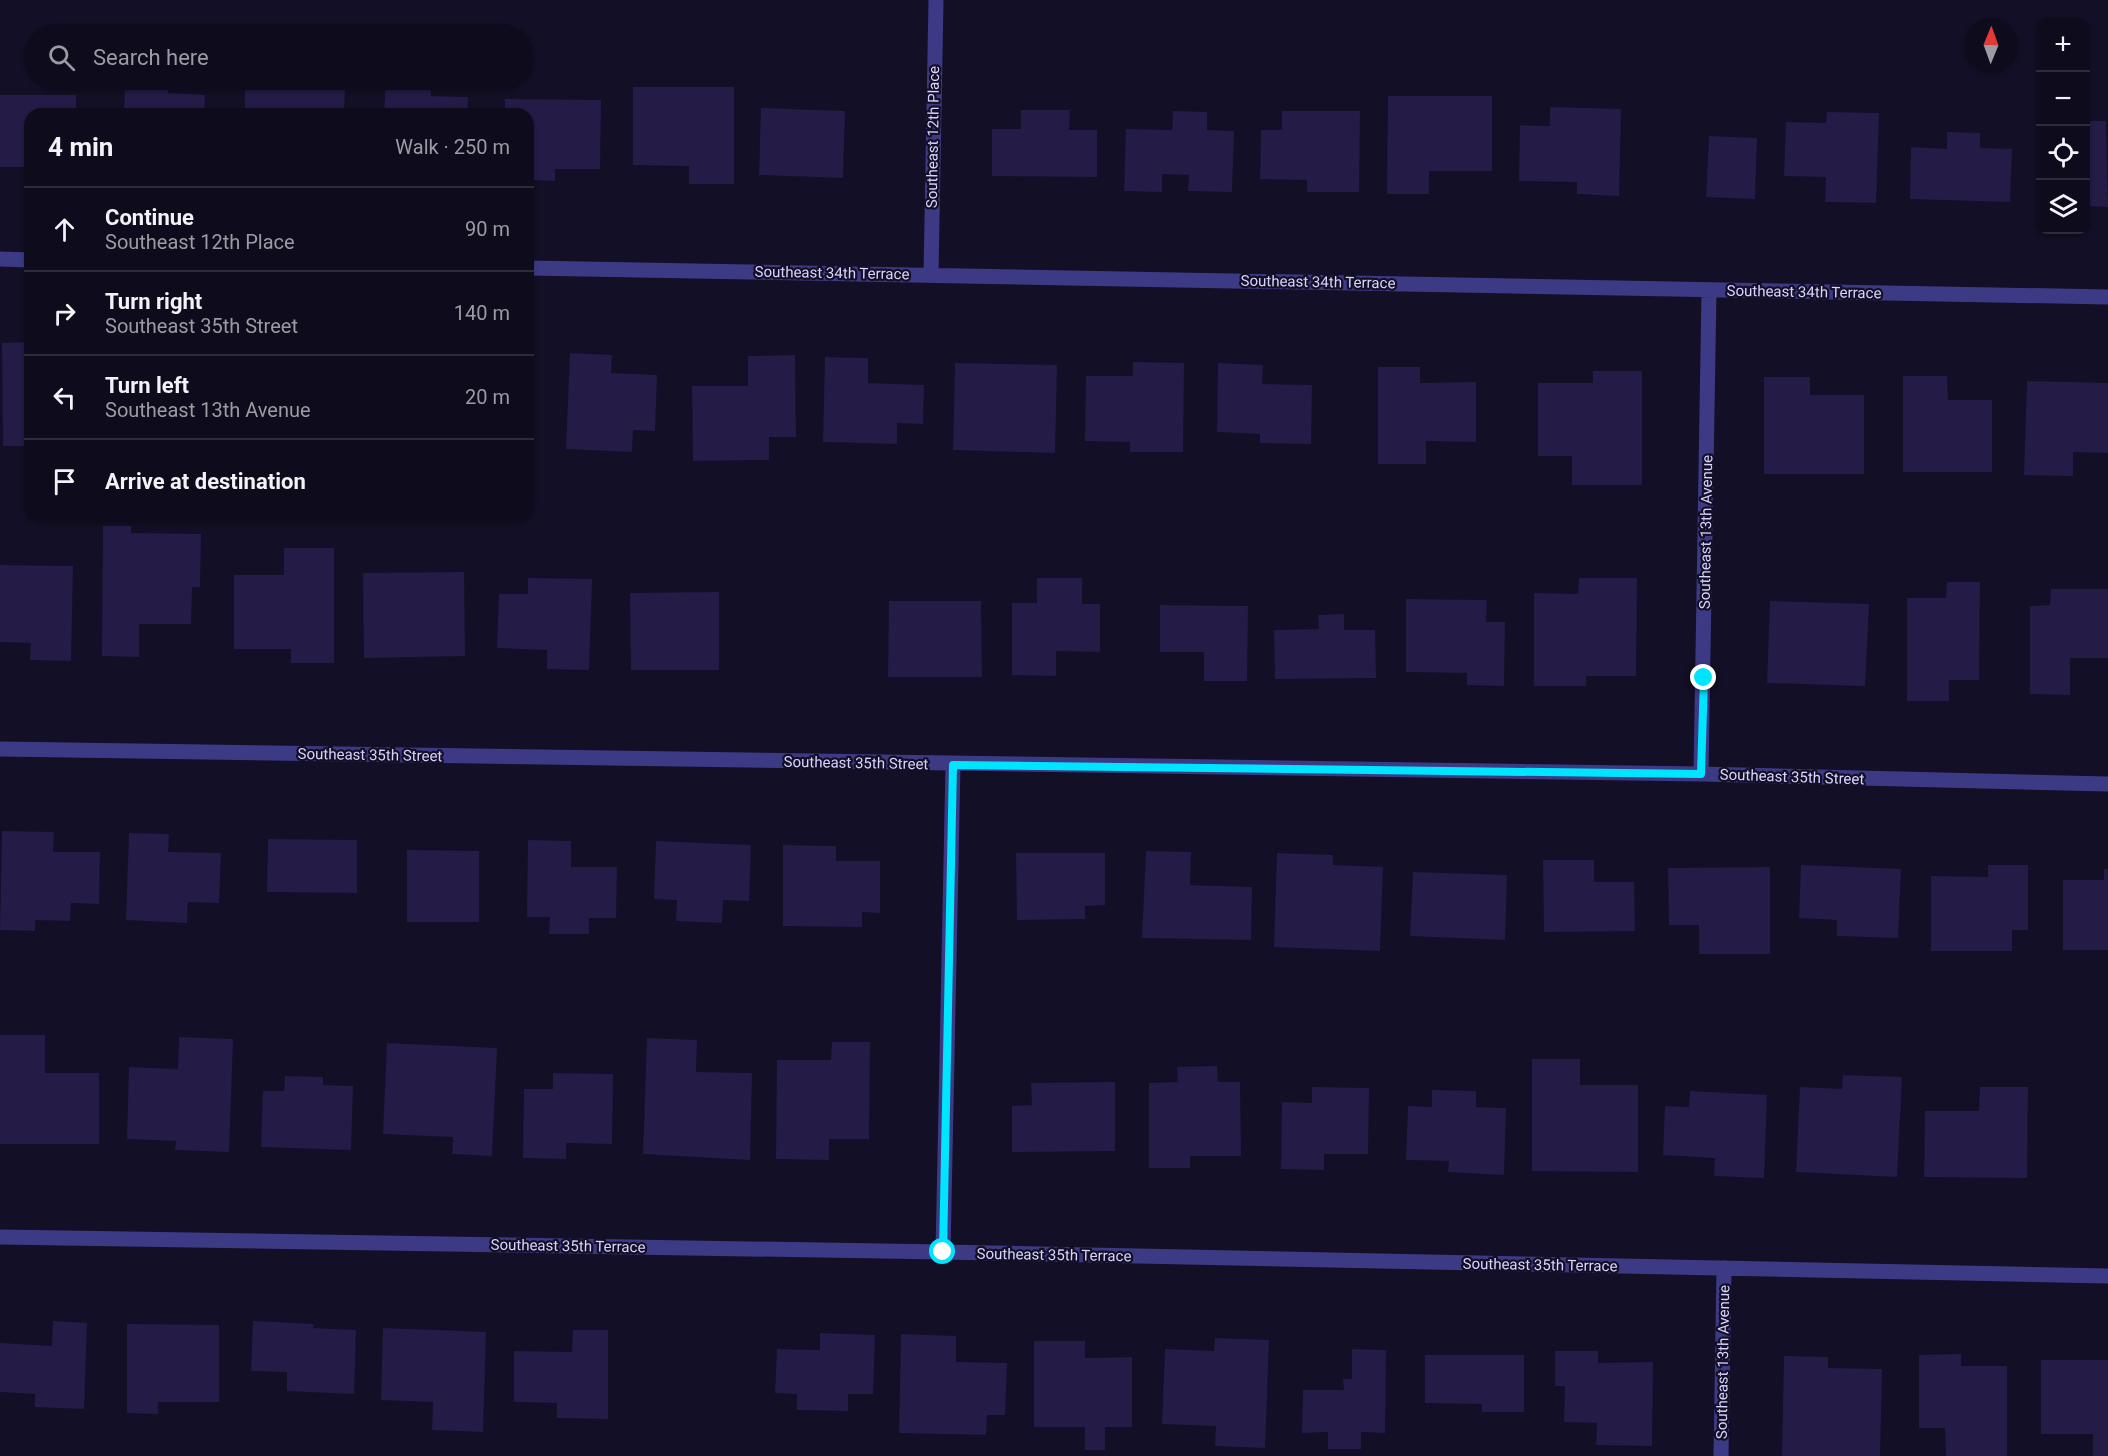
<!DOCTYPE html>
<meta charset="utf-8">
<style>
body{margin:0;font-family:Roboto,sans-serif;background:#1c1929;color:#f1f3f6}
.controls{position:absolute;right:18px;top:18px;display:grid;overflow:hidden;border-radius:12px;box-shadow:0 2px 4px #0004}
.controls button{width:54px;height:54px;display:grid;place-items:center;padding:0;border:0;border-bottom:2px solid #2e2b3b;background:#0e0b1c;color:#f1f3f6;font:30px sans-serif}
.compass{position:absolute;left:1964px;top:18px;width:54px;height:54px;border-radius:50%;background:#0e0b1c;box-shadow:0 2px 4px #0004;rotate:1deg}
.stop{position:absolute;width:18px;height:18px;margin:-14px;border:4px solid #00e5ff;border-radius:50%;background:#fff}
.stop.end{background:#00e5ff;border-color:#fff;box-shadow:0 2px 6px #0008}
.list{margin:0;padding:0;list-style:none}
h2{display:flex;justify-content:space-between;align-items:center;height:78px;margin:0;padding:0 24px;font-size:26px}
h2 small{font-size:20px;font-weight:400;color:#9b9ba3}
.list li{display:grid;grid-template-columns:39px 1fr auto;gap:18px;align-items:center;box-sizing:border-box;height:84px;padding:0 24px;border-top:2px solid #2e2b3b}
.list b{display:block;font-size:22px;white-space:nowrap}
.list p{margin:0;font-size:20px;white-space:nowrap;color:#9b9ba3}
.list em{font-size:20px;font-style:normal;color:#9b9ba3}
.icon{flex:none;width:33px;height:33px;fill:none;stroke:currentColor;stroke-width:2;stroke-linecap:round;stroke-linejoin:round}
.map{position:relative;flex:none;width:2108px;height:1456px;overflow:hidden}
.search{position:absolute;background:#0e0b1c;box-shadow:0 2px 4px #0004;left:24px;top:24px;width:510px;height:66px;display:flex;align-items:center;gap:15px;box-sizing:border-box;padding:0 21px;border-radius:33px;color:#9b9ba3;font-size:22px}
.panel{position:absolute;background:#0e0b1c;box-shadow:0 2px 4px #0004;left:24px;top:108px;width:510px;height:414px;border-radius:18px}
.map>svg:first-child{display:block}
.building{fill:#241b47}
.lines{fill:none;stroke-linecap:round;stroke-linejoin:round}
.minor{stroke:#3d3a85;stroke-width:15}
.route{stroke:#00e5ff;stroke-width:8}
.labels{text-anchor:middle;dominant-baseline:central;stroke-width:4.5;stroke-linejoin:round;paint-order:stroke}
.street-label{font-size:15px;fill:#d9d4ff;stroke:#130f26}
</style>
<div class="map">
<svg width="2108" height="1456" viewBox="0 0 2108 1456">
<rect width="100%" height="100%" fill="#130f26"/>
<path class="building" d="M 125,80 L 168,80 L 168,93 L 205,95 L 204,114 L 124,114 Z
M 245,80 L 315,80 L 315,83 L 345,84 L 344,114 L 245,114 Z
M 386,80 L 431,81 L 431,96 L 468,97 L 467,114 L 384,114 Z
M 633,87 L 734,87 L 734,184 L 689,184 L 689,166 L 633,165 Z
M 0,95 L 76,95 L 76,114 L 30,114 L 30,167 L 0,167 Z
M 1388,96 L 1492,96 L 1492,171 L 1429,171 L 1429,194 L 1387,194 Z
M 505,99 L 601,100 L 600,169 L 555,169 L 555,181 L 528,180 L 528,114 L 505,114 Z
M 1550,107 L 1621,109 L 1619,196 L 1577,194 L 1577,182 L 1519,181 L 1520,125 L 1550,126 Z
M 761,108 L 845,111 L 843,178 L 759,175 Z
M 1021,110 L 1070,110 L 1069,130 L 1097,130 L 1097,177 L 992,176 L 992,129 L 1021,129 Z
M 1173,111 L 1207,112 L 1207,130 L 1234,131 L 1232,192 L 1188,191 L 1189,175 L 1162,174 L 1162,192 L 1124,191 L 1126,129 L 1172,130 Z
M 1282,111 L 1360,111 L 1359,192 L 1307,192 L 1307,180 L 1260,179 L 1261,130 L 1282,130 Z
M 1827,112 L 1879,113 L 1876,203 L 1825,202 L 1826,177 L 1784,176 L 1786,122 L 1826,123 Z
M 2086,121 L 2106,121 L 2108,207 L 2090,206 L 2090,183 L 2086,183 Z
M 1947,132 L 1980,133 L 1980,148 L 2012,149 L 2010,202 L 1910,199 L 1911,147 L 1947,149 Z
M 1709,136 L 1757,138 L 1755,199 L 1706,197 Z
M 30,342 L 30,446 L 3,446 L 2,343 Z
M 570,353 L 612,355 L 611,373 L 657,375 L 655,431 L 633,430 L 632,452 L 566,449 Z
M 795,355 L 796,437 L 769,437 L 769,460 L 693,461 L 692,386 L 748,386 L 748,356 Z
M 825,357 L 868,358 L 868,383 L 924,385 L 923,424 L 897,423 L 897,444 L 823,442 Z
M 1133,362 L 1184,363 L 1183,452 L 1130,452 L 1130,442 L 1085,441 L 1086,376 L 1133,376 Z
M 955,363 L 1057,365 L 1055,453 L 953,450 Z
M 1218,363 L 1263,365 L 1262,384 L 1312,385 L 1311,444 L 1260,443 L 1260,434 L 1217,432 Z
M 1378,367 L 1420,367 L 1420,383 L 1476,382 L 1476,442 L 1426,441 L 1426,464 L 1378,464 Z
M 1593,371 L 1642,371 L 1642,485 L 1572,485 L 1572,456 L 1538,456 L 1538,383 L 1593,383 Z
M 1903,376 L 1947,376 L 1948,400 L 1992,400 L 1992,472 L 1903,472 Z
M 528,377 L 530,377 L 531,447 L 528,447 Z
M 1764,377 L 1810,377 L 1810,395 L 1864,395 L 1864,474 L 1764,474 Z
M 2027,381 L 2108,383 L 2108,453 L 2073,452 L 2073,476 L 2024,475 Z
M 103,526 L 131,526 L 131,533 L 201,534 L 200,587 L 192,587 L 191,624 L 139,624 L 139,657 L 102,656 Z
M 284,548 L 334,548 L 334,663 L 291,663 L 291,649 L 234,649 L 234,575 L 284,575 Z
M 0,565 L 73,566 L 71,661 L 30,660 L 31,643 L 0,642 Z
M 464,572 L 465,656 L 364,658 L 363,573 Z
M 528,578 L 592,579 L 589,670 L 547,669 L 547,650 L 497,648 L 499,594 L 528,594 Z
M 1037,578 L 1082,578 L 1082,604 L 1100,604 L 1100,652 L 1056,651 L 1056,676 L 1012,675 L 1012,603 L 1037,603 Z
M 1579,578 L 1637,578 L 1636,676 L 1586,676 L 1586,686 L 1534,686 L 1534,593 L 1578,594 Z
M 1947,582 L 1980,582 L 1979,680 L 1949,680 L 1949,701 L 1907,701 L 1907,598 L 1946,598 Z
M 2051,589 L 2108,589 L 2108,658 L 2070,658 L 2070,695 L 2030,694 L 2030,606 L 2050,605 Z
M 719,592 L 719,670 L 631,670 L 630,593 Z
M 1406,599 L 1487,600 L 1486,622 L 1505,622 L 1504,686 L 1467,685 L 1467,673 L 1406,672 Z
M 889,601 L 981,601 L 982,677 L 888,677 Z
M 1770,601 L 1869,604 L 1865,686 L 1767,683 Z
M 1160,605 L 1248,606 L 1247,681 L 1204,681 L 1204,652 L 1160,652 Z
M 1344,614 L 1344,630 L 1375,630 L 1376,678 L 1275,679 L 1274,630 L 1319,629 L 1318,615 Z
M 2,831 L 54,832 L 53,852 L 100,852 L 99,904 L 71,903 L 70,921 L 35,920 L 35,931 L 0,930 Z
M 129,833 L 169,834 L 168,852 L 221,853 L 219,903 L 188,902 L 187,923 L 126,920 Z
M 268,839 L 357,840 L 357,893 L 267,892 Z
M 528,840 L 571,841 L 571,867 L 617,867 L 616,918 L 589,918 L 589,934 L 549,934 L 550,917 L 527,917 Z
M 656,841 L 751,845 L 749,901 L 723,900 L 722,923 L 676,921 L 677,900 L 654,899 Z
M 783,845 L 836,846 L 836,861 L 880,861 L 880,913 L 862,912 L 862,927 L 783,926 Z
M 407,850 L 479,851 L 479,922 L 407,922 Z
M 1146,851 L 1191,852 L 1190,885 L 1252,887 L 1251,940 L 1142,938 Z
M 1016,853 L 1105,853 L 1105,905 L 1085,906 L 1085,919 L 1017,920 Z
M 1277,853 L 1333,855 L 1333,865 L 1383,867 L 1380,951 L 1274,947 Z
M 1543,860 L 1594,860 L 1594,882 L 1634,882 L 1635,931 L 1544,932 Z
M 1801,865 L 1901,869 L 1898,938 L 1837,936 L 1837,920 L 1799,918 Z
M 1988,865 L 2028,865 L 2028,930 L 2012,930 L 2012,951 L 1931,951 L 1931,876 L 1988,877 Z
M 1770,867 L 1770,954 L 1699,954 L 1699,925 L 1669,925 L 1668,868 Z
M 2104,869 L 2108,869 L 2108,950 L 2063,950 L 2063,880 L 2104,880 Z
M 1413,872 L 1507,875 L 1505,940 L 1410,936 Z
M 0,1035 L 45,1035 L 45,1073 L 99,1073 L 99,1144 L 0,1144 Z
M 179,1037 L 233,1039 L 229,1152 L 175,1150 L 176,1141 L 127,1139 L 129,1067 L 178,1069 Z
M 647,1038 L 697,1040 L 696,1072 L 752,1073 L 750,1160 L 643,1154 Z
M 832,1042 L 870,1042 L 869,1139 L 829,1139 L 829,1160 L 776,1159 L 777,1060 L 831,1060 Z
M 387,1043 L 497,1048 L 492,1156 L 452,1154 L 453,1137 L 383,1134 Z
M 1532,1059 L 1580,1059 L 1580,1085 L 1638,1085 L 1638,1172 L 1532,1171 Z
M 1217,1066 L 1218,1082 L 1240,1082 L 1241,1156 L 1190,1156 L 1190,1168 L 1149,1168 L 1149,1083 L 1178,1082 L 1177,1067 Z
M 553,1073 L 613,1074 L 612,1144 L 566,1143 L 566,1159 L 523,1158 L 524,1089 L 553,1089 Z
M 1843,1075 L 1902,1077 L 1897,1177 L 1796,1172 L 1800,1087 L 1842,1089 Z
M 285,1076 L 323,1077 L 323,1085 L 353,1086 L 351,1150 L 261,1147 L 263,1091 L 284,1091 Z
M 1115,1082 L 1115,1151 L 1012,1152 L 1012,1106 L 1032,1105 L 1031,1083 Z
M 1312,1087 L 1369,1088 L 1368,1154 L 1324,1154 L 1324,1170 L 1281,1169 L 1282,1102 L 1312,1103 Z
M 1980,1087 L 2028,1087 L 2027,1178 L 1924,1177 L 1925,1111 L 1979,1111 Z
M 1432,1090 L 1476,1091 L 1476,1107 L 1506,1108 L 1504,1175 L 1448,1172 L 1449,1161 L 1406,1160 L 1408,1106 L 1432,1107 Z
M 1690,1091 L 1767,1095 L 1764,1178 L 1714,1176 L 1715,1158 L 1663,1155 L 1665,1106 L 1689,1107 Z
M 53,1321 L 87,1323 L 84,1409 L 35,1407 L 35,1394 L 0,1392 L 0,1343 L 52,1346 Z
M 253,1321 L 314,1324 L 313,1328 L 356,1330 L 354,1394 L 287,1391 L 287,1372 L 251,1371 Z
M 127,1324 L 219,1325 L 219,1402 L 158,1402 L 158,1414 L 127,1413 Z
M 383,1328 L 486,1332 L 483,1432 L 432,1430 L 433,1402 L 381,1400 Z
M 573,1330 L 608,1330 L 608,1419 L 557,1418 L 557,1403 L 514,1402 L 514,1351 L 572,1352 Z
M 820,1333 L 875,1335 L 873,1394 L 848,1394 L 848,1411 L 797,1410 L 797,1394 L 775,1393 L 777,1349 L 820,1350 Z
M 901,1334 L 956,1336 L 956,1362 L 1007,1363 L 1005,1415 L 987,1415 L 986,1435 L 899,1433 Z
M 1215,1338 L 1269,1340 L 1265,1448 L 1215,1446 L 1216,1426 L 1162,1424 L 1165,1349 L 1214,1351 Z
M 1034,1341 L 1085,1341 L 1085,1358 L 1132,1357 L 1132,1427 L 1105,1427 L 1105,1450 L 1085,1450 L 1085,1427 L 1034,1427 Z
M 1352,1349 L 1386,1350 L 1385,1433 L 1361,1432 L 1361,1449 L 1328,1449 L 1328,1432 L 1302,1433 L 1303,1390 L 1344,1390 L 1343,1379 L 1352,1379 Z
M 1555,1351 L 1598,1351 L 1598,1363 L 1653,1362 L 1652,1446 L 1596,1445 L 1597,1423 L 1564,1422 L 1565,1386 L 1555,1386 Z
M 1961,1354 L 1961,1366 L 2007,1366 L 2007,1456 L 1946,1456 L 1945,1428 L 1919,1428 L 1919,1355 Z
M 1425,1355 L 1524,1355 L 1524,1412 L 1482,1412 L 1482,1404 L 1425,1403 Z
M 1784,1356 L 1828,1357 L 1828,1368 L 1882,1369 L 1880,1456 L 1782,1456 Z
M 2041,1360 L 2108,1360 L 2108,1456 L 2093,1456 L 2093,1434 L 2041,1434 Z"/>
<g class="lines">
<path class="minor" d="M 0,259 L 30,260
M 528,268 L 2108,297
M 931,275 L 936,0
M 0,749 L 1701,774 L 2108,784
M 1701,774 L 1709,290
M 0,1237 L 943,1252 L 2108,1276
M 943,1252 L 953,765
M 1721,1456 L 1724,1268"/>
</g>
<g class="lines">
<path class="route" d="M 943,1252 L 953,765 L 1701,774 L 1704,678"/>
</g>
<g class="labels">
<g class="street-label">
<text transform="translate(933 137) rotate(-89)">Southeast 12th Place</text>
<text transform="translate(832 273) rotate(1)">Southeast 34th Terrace</text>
<text transform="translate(1318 282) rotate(1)">Southeast 34th Terrace</text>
<text transform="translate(1804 292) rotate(1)">Southeast 34th Terrace</text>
<text transform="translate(1706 532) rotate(-89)">Southeast 13th Avenue</text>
<text transform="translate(370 755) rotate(1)">Southeast 35th Street</text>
<text transform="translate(856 763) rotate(1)">Southeast 35th Street</text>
<text transform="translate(1792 777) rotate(2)">Southeast 35th Street</text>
<text transform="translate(568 1246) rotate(1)">Southeast 35th Terrace</text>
<text transform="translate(1054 1255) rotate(1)">Southeast 35th Terrace</text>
<text transform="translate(1540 1265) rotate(1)">Southeast 35th Terrace</text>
<text transform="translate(1723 1362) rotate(-89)">Southeast 13th Avenue</text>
</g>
</g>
</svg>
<div class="controls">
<button>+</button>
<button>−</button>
<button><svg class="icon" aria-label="locate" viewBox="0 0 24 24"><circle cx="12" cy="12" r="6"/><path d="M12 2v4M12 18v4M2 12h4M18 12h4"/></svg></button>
<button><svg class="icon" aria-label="layers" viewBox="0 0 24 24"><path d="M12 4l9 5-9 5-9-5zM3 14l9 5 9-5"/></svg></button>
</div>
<svg class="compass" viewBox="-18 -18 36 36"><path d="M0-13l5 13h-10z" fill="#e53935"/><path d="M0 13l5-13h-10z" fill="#9b9ba3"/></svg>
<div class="stop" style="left:943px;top:1252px"></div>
<div class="stop end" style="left:1704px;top:678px"></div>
<div class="search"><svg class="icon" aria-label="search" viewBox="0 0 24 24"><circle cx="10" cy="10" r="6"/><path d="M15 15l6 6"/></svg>Search here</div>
<section class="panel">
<h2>4 min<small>Walk · 250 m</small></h2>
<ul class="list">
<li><svg class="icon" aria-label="ahead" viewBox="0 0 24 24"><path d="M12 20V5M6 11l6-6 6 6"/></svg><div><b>Continue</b><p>Southeast 12th Place</p></div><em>90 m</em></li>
<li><svg class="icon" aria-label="right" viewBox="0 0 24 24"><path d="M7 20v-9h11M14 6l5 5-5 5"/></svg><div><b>Turn right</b><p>Southeast 35th Street</p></div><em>140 m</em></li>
<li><svg class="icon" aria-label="left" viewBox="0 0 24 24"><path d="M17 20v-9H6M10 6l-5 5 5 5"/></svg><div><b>Turn left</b><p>Southeast 13th Avenue</p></div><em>20 m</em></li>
<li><svg class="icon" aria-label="arrive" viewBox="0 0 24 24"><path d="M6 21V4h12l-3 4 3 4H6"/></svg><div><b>Arrive at destination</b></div></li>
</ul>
</section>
</div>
